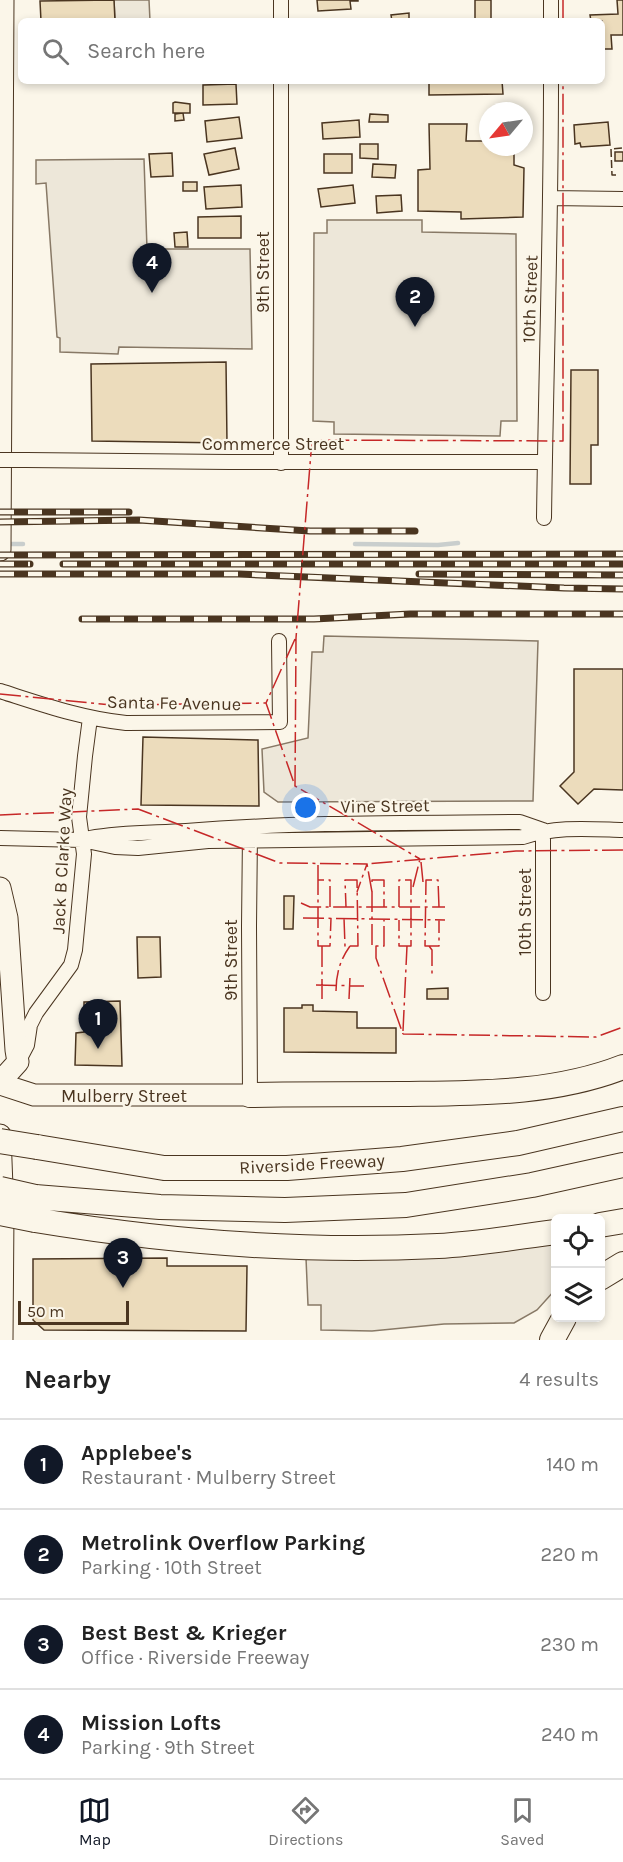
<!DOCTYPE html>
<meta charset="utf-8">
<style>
body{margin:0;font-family:Karla,sans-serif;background:#f6f6f6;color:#222}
.controls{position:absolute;right:18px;bottom:18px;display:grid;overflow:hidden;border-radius:9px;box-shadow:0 3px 9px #0003}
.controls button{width:54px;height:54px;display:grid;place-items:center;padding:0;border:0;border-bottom:2px solid #e0e0e0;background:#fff;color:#222;font:30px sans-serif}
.compass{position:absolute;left:479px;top:102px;width:54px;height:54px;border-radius:50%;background:#fff;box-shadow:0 3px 9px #0003;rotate:241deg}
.scale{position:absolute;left:18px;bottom:15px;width:111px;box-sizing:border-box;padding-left:6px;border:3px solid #4a3520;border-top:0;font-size:16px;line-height:21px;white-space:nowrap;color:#4a3520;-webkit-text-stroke:4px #fbf6e9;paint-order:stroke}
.you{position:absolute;left:306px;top:808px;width:21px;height:21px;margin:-15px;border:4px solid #fff;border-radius:50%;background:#1a73e8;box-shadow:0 0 0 9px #1a73e833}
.badge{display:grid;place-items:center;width:39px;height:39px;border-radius:50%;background:#111827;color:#fff;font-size:20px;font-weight:700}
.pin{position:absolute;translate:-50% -50px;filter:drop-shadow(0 2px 3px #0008)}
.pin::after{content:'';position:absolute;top:32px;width:21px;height:18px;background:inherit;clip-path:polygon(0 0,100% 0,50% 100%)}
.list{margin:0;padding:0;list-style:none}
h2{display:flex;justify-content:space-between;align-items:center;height:78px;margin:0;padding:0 24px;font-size:26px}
h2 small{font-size:20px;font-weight:400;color:#767676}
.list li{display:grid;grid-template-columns:39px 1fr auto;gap:18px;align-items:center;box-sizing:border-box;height:90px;padding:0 24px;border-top:2px solid #e0e0e0}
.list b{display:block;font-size:22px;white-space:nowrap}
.list p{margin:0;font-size:20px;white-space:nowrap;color:#767676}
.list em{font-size:20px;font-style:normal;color:#767676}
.icon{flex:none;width:33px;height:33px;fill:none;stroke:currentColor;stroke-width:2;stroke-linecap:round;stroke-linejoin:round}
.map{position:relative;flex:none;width:623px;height:1340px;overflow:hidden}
.search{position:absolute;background:#fff;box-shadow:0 3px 9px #0003;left:18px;right:18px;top:18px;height:66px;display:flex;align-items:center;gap:15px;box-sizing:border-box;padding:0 21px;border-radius:9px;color:#767676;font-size:22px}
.sheet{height:438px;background:#fff}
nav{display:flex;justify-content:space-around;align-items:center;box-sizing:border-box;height:84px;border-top:2px solid #e0e0e0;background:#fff;font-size:16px;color:#767676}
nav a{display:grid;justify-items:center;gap:3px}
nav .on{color:#111827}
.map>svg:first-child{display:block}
.parking{fill:#ede7d9;stroke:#887966;stroke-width:1.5}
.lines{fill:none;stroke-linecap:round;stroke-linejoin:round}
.stream{stroke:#c9cecd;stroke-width:4.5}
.building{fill:#ecdcbc;stroke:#4a3520;stroke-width:1.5}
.minor-casing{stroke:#4a3520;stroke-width:16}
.primary-casing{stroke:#4a3520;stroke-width:23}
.motorway-casing{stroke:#4a3520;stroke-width:26}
.minor{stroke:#fbf6e9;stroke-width:14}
.primary{stroke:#fbf6e9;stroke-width:21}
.motorway{stroke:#fbf6e9;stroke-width:24}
.rail-casing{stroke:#4a3520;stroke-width:7}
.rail{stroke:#fbf6e9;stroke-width:4.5;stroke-dasharray:14;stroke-linecap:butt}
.minor-bridge-casing{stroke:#4a3520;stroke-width:16;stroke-linecap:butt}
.motorway-bridge-casing{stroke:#4a3520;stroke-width:26;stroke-linecap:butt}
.minor-bridge{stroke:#fbf6e9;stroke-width:14}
.motorway-bridge{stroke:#fbf6e9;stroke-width:24}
.fence{stroke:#4a3520;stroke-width:1.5;stroke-dasharray:8 3;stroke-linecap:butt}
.power{stroke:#c62828;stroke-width:1.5;stroke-dasharray:21 4.5 3 4.5;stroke-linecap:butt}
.labels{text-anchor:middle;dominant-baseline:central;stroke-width:4.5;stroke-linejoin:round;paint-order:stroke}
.street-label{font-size:18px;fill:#4a3520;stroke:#fbf6e9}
</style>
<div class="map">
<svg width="623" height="1340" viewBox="0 0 623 1340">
<rect width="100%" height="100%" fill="#fbf6e9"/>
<path class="parking" d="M 114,0 L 149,0 L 150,21 L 115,21 Z
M 144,159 L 147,249 L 250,249 L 252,349 L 119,347 L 118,354 L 60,352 L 60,338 L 57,337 L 46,183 L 36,184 L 36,160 Z
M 327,220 L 422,220 L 422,232 L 516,234 L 517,421 L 501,421 L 500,436 L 334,434 L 334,422 L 313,421 L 314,233 L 327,233 Z
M 324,636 L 538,641 L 533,801 L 278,802 L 264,792 L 262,749 L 308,738 L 312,652 L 323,652 Z
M 555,1244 L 555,1290 L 537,1310 L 514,1323 L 444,1324 L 372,1331 L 321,1330 L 321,1305 L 308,1305 L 306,1258 L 430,1258 Z"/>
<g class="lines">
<path class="stream" d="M 5,544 L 23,544
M 355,544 L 438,545 L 458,543"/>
</g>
<path class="building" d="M 114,0 L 115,21 L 41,21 L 40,1 Z
M 317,0 L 358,0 L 358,1 L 350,1 L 351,9 L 318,11 Z
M 475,0 L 491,0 L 491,19 L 508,19 L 508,21 L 471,21 L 471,19 L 475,19 Z
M 617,0 L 623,0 L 623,35 L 611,35 L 612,49 L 602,49 L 602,21 L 591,21 L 590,15 L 618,14 Z
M 409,13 L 409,21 L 392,21 L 391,15 Z
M 429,81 L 502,81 L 503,94 L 429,95 Z
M 236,84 L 237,104 L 203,105 L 203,85 Z
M 175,102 L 190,104 L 190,113 L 173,113 L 173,103 Z
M 183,113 L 184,120 L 175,121 L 175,114 Z
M 370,114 L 388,115 L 388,122 L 369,122 Z
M 239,117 L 242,138 L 207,142 L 205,121 Z
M 359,120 L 360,137 L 323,139 L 322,123 Z
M 608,122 L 610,145 L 581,147 L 580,143 L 575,144 L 574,125 Z
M 429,124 L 467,124 L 466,141 L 488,141 L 488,147 L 514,147 L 514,165 L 524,168 L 523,217 L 461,219 L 461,212 L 418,211 L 418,170 L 430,169 Z
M 360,144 L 378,144 L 378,159 L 360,158 Z
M 235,148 L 239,169 L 209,175 L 204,154 Z
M 615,152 L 623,152 L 623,161 L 615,161 Z
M 172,153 L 173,176 L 151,177 L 149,154 Z
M 324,154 L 352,154 L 352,173 L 324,173 Z
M 373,164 L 396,165 L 395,178 L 372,177 Z
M 183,182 L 197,182 L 197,191 L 183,191 Z
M 241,185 L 242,207 L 206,209 L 204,187 Z
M 353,185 L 355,203 L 321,207 L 318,189 Z
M 401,195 L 402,211 L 377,213 L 376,196 Z
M 241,216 L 241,238 L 198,238 L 198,217 Z
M 187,232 L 188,247 L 175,247 L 174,233 Z
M 226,362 L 227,443 L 92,441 L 91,364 Z
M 571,370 L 598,370 L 598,445 L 591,445 L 591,484 L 570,484 Z
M 574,669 L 623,669 L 623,790 L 594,789 L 578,804 L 560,786 L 574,772 Z
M 143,737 L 258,740 L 259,806 L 141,805 Z
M 284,896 L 294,896 L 293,929 L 284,929 Z
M 137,937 L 160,937 L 161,977 L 138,978 Z
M 448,988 L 448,999 L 427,999 L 427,989 Z
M 120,1001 L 122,1066 L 75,1065 L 76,1033 L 84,1032 L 84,1002 Z
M 302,1005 L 313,1005 L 313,1011 L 357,1012 L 357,1028 L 396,1028 L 396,1053 L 284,1052 L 284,1008 L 302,1008 Z
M 167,1258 L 167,1266 L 247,1266 L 246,1331 L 44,1330 L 33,1320 L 33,1259 Z"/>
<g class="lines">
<g class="minor-casing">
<path id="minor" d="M 281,0 L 281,21
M 551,0 L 551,21
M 551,198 L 623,199
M 26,460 L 229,462 L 545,462
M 281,463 L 281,81
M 544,518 C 546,373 551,227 551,81
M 0,691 C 41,704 83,719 126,723 L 280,722 L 279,641
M 543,830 L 543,993
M 0,838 L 82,840 L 115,847 L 138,848 L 208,841 L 523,837 C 557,826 588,829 623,830
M 90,838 C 122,832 154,833 186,831 C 297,822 409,823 520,822 L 543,830
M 18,1062 L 27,1045 L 30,1025 L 36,1013 L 71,965 L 75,950 L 84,854 L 79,817 L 85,756 L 90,718
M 250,1095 L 249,926 L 250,833"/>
</g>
<g class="primary-casing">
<path id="primary" d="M 0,550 L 3,0
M 0,888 L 7,918 L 16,1050 L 18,1062 L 0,1082
M 0,1084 L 34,1095 L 250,1095
M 0,1135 L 3,1213 L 2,1340"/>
</g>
<g class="motorway-casing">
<path id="motorway" d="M 250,1095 C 302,1094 354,1094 406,1094 C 479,1093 554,1094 623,1067
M 37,1147 L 164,1168 L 287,1168 L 402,1159 L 518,1143 L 623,1119
M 35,1197 L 160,1207 L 285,1210 L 406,1205 L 532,1185 L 623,1165
M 35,1220 C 168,1242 304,1253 438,1246 C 477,1244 517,1237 556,1232
M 600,1225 L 623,1221
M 600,1278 L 623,1264
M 552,1340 L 564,1318"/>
</g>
<use href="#minor" class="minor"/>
<use href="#primary" class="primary"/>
<use href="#motorway" class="motorway"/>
<g class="rail-casing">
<path id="rail" d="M 0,512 L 129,512
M 0,522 L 139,520 L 310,531 L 415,531
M 0,555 L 623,554
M 0,564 L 30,564
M 63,564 L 623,564
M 0,574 L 239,574 L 564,588 L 623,589
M 419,574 L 623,575
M 82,619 L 314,619 L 410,614 L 623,614"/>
</g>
<use href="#rail" class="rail"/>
<g class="minor-bridge-casing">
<path id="minor-bridge" d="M 0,460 L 26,460"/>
</g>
<g class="motorway-bridge-casing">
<path id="motorway-bridge" d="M 0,1141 L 37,1147
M 0,1189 L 35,1197
M 0,1213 L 35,1220"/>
</g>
<use href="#minor-bridge" class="minor-bridge"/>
<use href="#motorway-bridge" class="motorway-bridge"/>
<path class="fence" d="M 616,175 L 612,175 L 611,149 L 623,148"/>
<path class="power" d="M 563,21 L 563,0
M 295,639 L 266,703 L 295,786 L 420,859
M 0,694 L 112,705 L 266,703
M 295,786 L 296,638 L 312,440 L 563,441 L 563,81
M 0,815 L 138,809 L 280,863 L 367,864 L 357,892
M 421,862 L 423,882
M 318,880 L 318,865
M 372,882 L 372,880 L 384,880 L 384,907
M 413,887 L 420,859
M 372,891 L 372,946 L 384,946 L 384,919
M 372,892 L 367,864 L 516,851 L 623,850
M 301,903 L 310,907 L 445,907
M 330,907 L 330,880 L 318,880 L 318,946 L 330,946 L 331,918
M 399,907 L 399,880 L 411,880 L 411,946 L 399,946 L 399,920
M 439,907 L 438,880 L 426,880 L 425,946 L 439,946 L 439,920
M 303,918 L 445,920
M 344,918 L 345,946 L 358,946 L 357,880 L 345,880 L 346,907
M 322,946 L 322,999
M 376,946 L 376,958 L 403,1034
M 429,946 L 432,950 L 432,975
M 316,985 L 364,986
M 336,991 C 336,974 340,960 350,946
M 349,999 L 350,977
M 403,1031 L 407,946
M 403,1034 L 596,1037 L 623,1027"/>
</g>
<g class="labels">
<g class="street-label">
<text transform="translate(263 272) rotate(-90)">9th Street</text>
<text transform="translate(530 299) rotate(-88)">10th Street</text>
<text x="273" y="444">Commerce Street</text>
<text transform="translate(174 703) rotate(1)">Santa Fe Avenue</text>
<text transform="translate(385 806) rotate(-1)">Vine Street</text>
<text transform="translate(62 861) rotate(-87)">Jack B Clarke Way</text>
<text transform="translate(525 912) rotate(-90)">10th Street</text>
<text transform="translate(231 960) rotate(-90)">9th Street</text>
<text x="124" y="1096">Mulberry Street</text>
<text transform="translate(312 1164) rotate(-3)">Riverside Freeway</text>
</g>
</g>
</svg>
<div class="controls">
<button><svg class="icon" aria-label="locate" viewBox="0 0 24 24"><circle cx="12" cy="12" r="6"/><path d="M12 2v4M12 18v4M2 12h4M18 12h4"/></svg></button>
<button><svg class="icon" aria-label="layers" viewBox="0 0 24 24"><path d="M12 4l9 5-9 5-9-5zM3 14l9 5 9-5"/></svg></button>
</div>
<svg class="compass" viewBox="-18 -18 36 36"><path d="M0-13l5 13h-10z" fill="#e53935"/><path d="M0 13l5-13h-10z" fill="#767676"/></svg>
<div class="scale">50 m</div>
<div class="you"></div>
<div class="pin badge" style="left:98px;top:1049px">1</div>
<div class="pin badge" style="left:415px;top:327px">2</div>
<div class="pin badge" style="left:123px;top:1288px">3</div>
<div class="pin badge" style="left:152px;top:293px">4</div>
<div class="search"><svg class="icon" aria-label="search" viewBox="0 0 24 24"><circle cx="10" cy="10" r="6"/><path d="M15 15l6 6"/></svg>Search here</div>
</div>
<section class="sheet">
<h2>Nearby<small>4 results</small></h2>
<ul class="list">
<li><span class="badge">1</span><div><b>Applebee's</b><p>Restaurant · Mulberry Street</p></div><em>140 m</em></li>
<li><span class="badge">2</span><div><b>Metrolink Overflow Parking</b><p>Parking · 10th Street</p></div><em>220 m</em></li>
<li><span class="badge">3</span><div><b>Best Best &amp; Krieger</b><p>Office · Riverside Freeway</p></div><em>230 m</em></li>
<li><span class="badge">4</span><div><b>Mission Lofts</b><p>Parking · 9th Street</p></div><em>240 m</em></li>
</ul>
</section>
<nav>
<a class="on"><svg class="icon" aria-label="map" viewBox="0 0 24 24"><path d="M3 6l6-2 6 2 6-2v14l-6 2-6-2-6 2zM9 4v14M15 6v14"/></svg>Map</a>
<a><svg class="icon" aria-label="directions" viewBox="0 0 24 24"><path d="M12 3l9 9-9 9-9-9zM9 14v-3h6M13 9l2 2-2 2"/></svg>Directions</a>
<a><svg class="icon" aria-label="saved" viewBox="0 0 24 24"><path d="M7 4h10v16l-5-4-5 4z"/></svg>Saved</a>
</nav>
